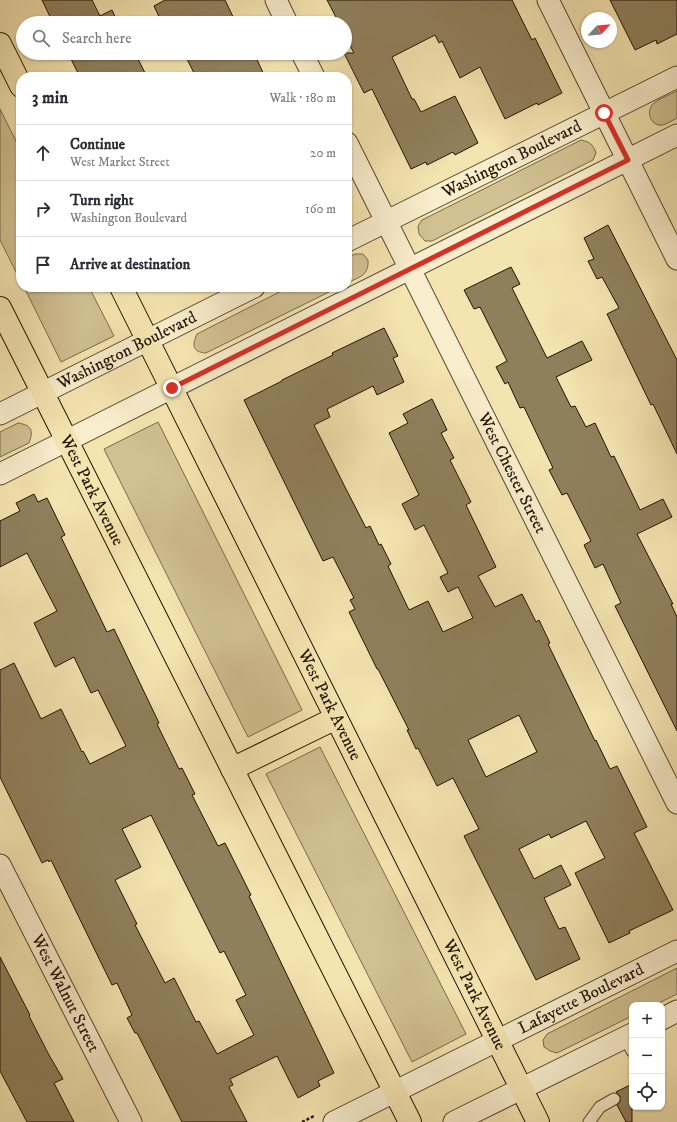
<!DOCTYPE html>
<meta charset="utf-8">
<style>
body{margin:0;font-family:"IM FELL DW Pica",serif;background:#f2f2f3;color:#2b2b33}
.controls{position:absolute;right:12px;bottom:12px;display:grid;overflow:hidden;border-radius:8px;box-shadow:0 1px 3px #0004}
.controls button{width:36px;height:36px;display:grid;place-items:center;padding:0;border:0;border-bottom:1px solid #e1e1e2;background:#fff;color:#2b2b33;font:20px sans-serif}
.compass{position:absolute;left:581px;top:12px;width:36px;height:36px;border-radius:50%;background:#fff;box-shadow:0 1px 3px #0004;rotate:64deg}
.stop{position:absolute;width:12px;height:12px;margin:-9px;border:3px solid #d93025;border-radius:50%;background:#fff}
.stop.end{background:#d93025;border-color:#fff;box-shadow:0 1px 4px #0008}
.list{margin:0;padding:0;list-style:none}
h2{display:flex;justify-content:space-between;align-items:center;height:52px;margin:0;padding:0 16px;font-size:17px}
h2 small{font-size:13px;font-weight:400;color:#7c7c81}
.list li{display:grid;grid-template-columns:26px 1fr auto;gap:12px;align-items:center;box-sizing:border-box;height:56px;padding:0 16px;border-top:1px solid #e1e1e2}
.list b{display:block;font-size:15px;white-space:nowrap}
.list p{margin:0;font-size:13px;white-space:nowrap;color:#7c7c81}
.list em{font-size:13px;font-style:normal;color:#7c7c81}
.icon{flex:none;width:22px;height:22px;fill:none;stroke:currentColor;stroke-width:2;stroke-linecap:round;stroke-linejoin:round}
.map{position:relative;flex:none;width:677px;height:1122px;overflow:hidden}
.search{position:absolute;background:#fff;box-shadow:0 1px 3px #0004;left:16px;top:16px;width:336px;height:44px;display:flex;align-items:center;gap:10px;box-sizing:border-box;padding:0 14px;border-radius:22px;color:#7c7c81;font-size:15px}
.panel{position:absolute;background:#fff;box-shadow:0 1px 3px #0004;left:16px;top:72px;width:336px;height:220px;border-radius:16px}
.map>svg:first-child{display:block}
.green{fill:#d0c092;stroke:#796a49}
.building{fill:#8f805c;stroke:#221300;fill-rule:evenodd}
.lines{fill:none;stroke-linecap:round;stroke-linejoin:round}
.lane-casing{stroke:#56472c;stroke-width:13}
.street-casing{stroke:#56472c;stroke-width:23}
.highway-casing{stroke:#221300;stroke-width:24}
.path{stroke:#221300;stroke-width:2.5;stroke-dasharray:3 2;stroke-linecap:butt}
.lane{stroke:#f8edcc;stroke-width:11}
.street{stroke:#f8edcc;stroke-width:21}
.highway{stroke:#f4e4b0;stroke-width:22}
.route{stroke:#d93025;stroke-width:5}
.labels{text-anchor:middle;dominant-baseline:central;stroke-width:3.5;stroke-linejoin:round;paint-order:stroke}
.street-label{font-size:17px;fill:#221300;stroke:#f8edcc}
</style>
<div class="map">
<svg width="677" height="1122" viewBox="0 0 677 1122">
<rect width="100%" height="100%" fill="#f4e4b0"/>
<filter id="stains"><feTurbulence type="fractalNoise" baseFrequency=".005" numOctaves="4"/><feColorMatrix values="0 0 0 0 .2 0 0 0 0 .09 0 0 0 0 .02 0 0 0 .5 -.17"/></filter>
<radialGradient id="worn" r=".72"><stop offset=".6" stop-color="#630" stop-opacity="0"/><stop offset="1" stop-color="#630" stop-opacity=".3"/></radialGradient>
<path class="green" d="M 677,91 L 677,118 C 673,120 667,124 663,125 C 650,127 645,110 654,103 C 660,98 670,95 677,91 Z
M 0,109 L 21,151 L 21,282 L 0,240 Z
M 581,140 C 590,142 593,144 596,153 L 593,160 L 432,241 L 425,241 L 419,234 L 418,226 L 422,220 Z
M 355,254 L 363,254 L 368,260 C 369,276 359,277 347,283 L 347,258 Z
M 24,287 L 89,287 L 114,336 L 61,362 Z
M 289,287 L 339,287 L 206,353 C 192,352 192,345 197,334 Z
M 158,422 L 302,710 L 248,737 L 104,449 Z
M 18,423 C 31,425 34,430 29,443 L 0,457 L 0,432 Z
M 320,747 L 466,1034 L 412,1062 L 266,774 Z
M 677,968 L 677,994 L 655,1005 L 632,1005 L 632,1016 L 557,1053 L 550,1051 L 544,1047 L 543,1040 L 547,1034 Z"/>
<path class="building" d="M 42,0 L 92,0 L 100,16 L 112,10 L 118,23 L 53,23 Z
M 165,0 L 225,0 L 236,23 L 162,23 L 154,6 Z
M 327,0 L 512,0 L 532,40 L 535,38 L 562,93 L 538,105 L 537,103 L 505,119 L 480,67 L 460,78 L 442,41 L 439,43 L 435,35 L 392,57 L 412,99 L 414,99 L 421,112 L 455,96 L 478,143 L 455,155 L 453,152 L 427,165 L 426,162 L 411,169 L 372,89 L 364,93 L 344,53 L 354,53 L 345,36 L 345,23 L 339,23 Z
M 610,0 L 677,0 L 677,34 L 657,44 L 656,40 L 635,50 Z
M 68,53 L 135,53 L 147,77 L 80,77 Z
M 184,53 L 254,53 L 265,77 L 196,77 Z
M 608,225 L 677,360 L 677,454 L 653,404 L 651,405 L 607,314 L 619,308 L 602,277 L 597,279 L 588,261 L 594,259 L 584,238 Z
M 511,267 L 520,284 L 512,288 L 547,358 L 582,341 L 592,360 L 556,377 L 571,407 L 575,406 L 586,427 L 595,423 L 611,457 L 614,456 L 640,510 L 663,499 L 672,517 L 637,534 L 673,604 L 671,604 L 677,617 L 677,731 L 615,606 L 621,603 L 603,564 L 595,568 L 584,545 L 591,541 L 567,493 L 562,495 L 549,470 L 553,468 L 524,407 L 520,408 L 508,382 L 505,384 L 496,367 L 507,361 L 480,307 L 474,309 L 464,290 Z
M 384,328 L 398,356 L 393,358 L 404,382 L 377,395 L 373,386 L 327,409 L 330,417 L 314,425 L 344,485 L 366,528 L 370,526 L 379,545 L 381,544 L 391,564 L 388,566 L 409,610 L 428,601 L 443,632 L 473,618 L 458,587 L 448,592 L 440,577 L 448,573 L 424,525 L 415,530 L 402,504 L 419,495 L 389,433 L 408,423 L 403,414 L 432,399 L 447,430 L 441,433 L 454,458 L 450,460 L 471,502 L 466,505 L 496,567 L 478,576 L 495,607 L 522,594 L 536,622 L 539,620 L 550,643 L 548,644 L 595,741 L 596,740 L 610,769 L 617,766 L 647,827 L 634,833 L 673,910 L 629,931 L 630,933 L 609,943 L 575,873 L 605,858 L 586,821 L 551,838 L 549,834 L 519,849 L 534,879 L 561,865 L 571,885 L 544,898 L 559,929 L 565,927 L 580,959 L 536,980 L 464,836 L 479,829 L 453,778 L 437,786 L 418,748 L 416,749 L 407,730 L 409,730 L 378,669 L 377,669 L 349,612 L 355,609 L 350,600 L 354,598 L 333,557 L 323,561 L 244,400 L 282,381 L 282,380 L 333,355 L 332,353 ZM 519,715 L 537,752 L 486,777 L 468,740 Z
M 34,494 L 38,502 L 47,498 L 65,535 L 61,537 L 107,632 L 114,629 L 159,723 L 157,724 L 179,769 L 182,768 L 195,794 L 192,795 L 218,846 L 225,843 L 251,895 L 249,896 L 334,1073 L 318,1081 L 320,1086 L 298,1098 L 277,1056 L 230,1079 L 233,1085 L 229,1087 L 247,1122 L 182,1122 L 137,1033 L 135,1033 L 127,1018 L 132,1015 L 117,983 L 112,985 L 108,977 L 51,860 L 49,862 L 48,860 L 42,863 L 0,777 L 0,670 L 14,663 L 41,719 L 61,709 L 82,752 L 83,751 L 90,764 L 126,746 L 98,690 L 91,693 L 74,657 L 55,667 L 34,623 L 57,611 L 27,553 L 0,567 L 0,521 L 20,511 L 16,503 ZM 151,815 L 220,953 L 224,951 L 246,995 L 236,1000 L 254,1035 L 217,1054 L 199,1021 L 196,1022 L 174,978 L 165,983 L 135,925 L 137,924 L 115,880 L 141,867 L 122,829 Z
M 0,957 L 30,1015 L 29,1016 L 49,1055 L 63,1079 L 54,1083 L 74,1122 L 27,1122 L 0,1071 Z
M 632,1084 L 632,1122 L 626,1122 L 617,1105 L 620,1102 L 620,1096 L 616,1092 Z"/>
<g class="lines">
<g class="lane-casing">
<path id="lane" d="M 625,1037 L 632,1051
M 589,1122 L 600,1107 L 614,1099"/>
</g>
<g class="street-casing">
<g id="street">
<path d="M 276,0 L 287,23"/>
<path d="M 548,0 L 677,259"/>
<path d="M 302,53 L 314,77"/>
<path id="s1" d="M 347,143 L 677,803"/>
<path id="s2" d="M 347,241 L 677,77"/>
<path id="s3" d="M 0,414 L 254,287"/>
<path d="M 0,474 L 677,135"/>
<path id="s4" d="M 0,865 L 131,1122"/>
<path d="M 662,1019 L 677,1011"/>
<path id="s5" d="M 334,1122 L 677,951"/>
<path d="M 454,1122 L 632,1034"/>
</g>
</g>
<g class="highway-casing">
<g id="highway">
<path d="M 0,44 L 21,86"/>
<path id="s6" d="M 121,287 L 538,1122"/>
<path id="s7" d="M 0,308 L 410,1122"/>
<path d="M 232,769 L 336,718"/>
</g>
</g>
<path class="path" d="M 302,1122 L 314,1116"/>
<use href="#lane" class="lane"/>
<use href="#street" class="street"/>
<use href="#highway" class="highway"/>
</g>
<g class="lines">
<path class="route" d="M 172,388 L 628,160 L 604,113"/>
</g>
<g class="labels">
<g class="street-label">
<text stroke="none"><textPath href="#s2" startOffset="184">Washington Boulevard</textPath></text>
<text stroke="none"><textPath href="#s3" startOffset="142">Washington Boulevard</textPath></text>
<text stroke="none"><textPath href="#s1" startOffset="369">West Chester Street</textPath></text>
<text stroke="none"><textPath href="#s7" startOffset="204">West Park Avenue</textPath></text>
<text stroke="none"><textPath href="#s6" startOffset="467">West Park Avenue</textPath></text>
<text stroke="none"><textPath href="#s4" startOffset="144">West Walnut Street</textPath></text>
<text stroke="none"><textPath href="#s6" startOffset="791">West Park Avenue</textPath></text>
<text stroke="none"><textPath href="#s5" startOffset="276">Lafayette Boulevard</textPath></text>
</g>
</g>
<rect width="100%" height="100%" filter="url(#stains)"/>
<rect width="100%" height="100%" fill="url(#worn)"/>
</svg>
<div class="controls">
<button>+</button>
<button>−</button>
<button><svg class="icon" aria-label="locate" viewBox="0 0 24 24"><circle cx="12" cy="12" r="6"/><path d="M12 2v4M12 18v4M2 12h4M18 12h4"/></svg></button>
</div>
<svg class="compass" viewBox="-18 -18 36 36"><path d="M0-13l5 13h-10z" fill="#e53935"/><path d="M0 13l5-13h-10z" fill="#7c7c81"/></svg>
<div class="stop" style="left:604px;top:113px"></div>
<div class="stop end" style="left:172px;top:388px"></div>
<div class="search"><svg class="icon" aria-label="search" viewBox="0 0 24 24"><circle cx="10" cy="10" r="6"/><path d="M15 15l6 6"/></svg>Search here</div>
<section class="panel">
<h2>3 min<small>Walk · 180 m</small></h2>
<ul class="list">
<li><svg class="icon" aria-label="ahead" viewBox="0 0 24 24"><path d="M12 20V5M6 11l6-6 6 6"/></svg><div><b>Continue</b><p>West Market Street</p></div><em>20 m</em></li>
<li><svg class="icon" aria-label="right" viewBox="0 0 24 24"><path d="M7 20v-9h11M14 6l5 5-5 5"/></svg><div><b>Turn right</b><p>Washington Boulevard</p></div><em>160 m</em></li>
<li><svg class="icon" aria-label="arrive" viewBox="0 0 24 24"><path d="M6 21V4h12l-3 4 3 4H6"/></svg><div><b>Arrive at destination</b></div></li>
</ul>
</section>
</div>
